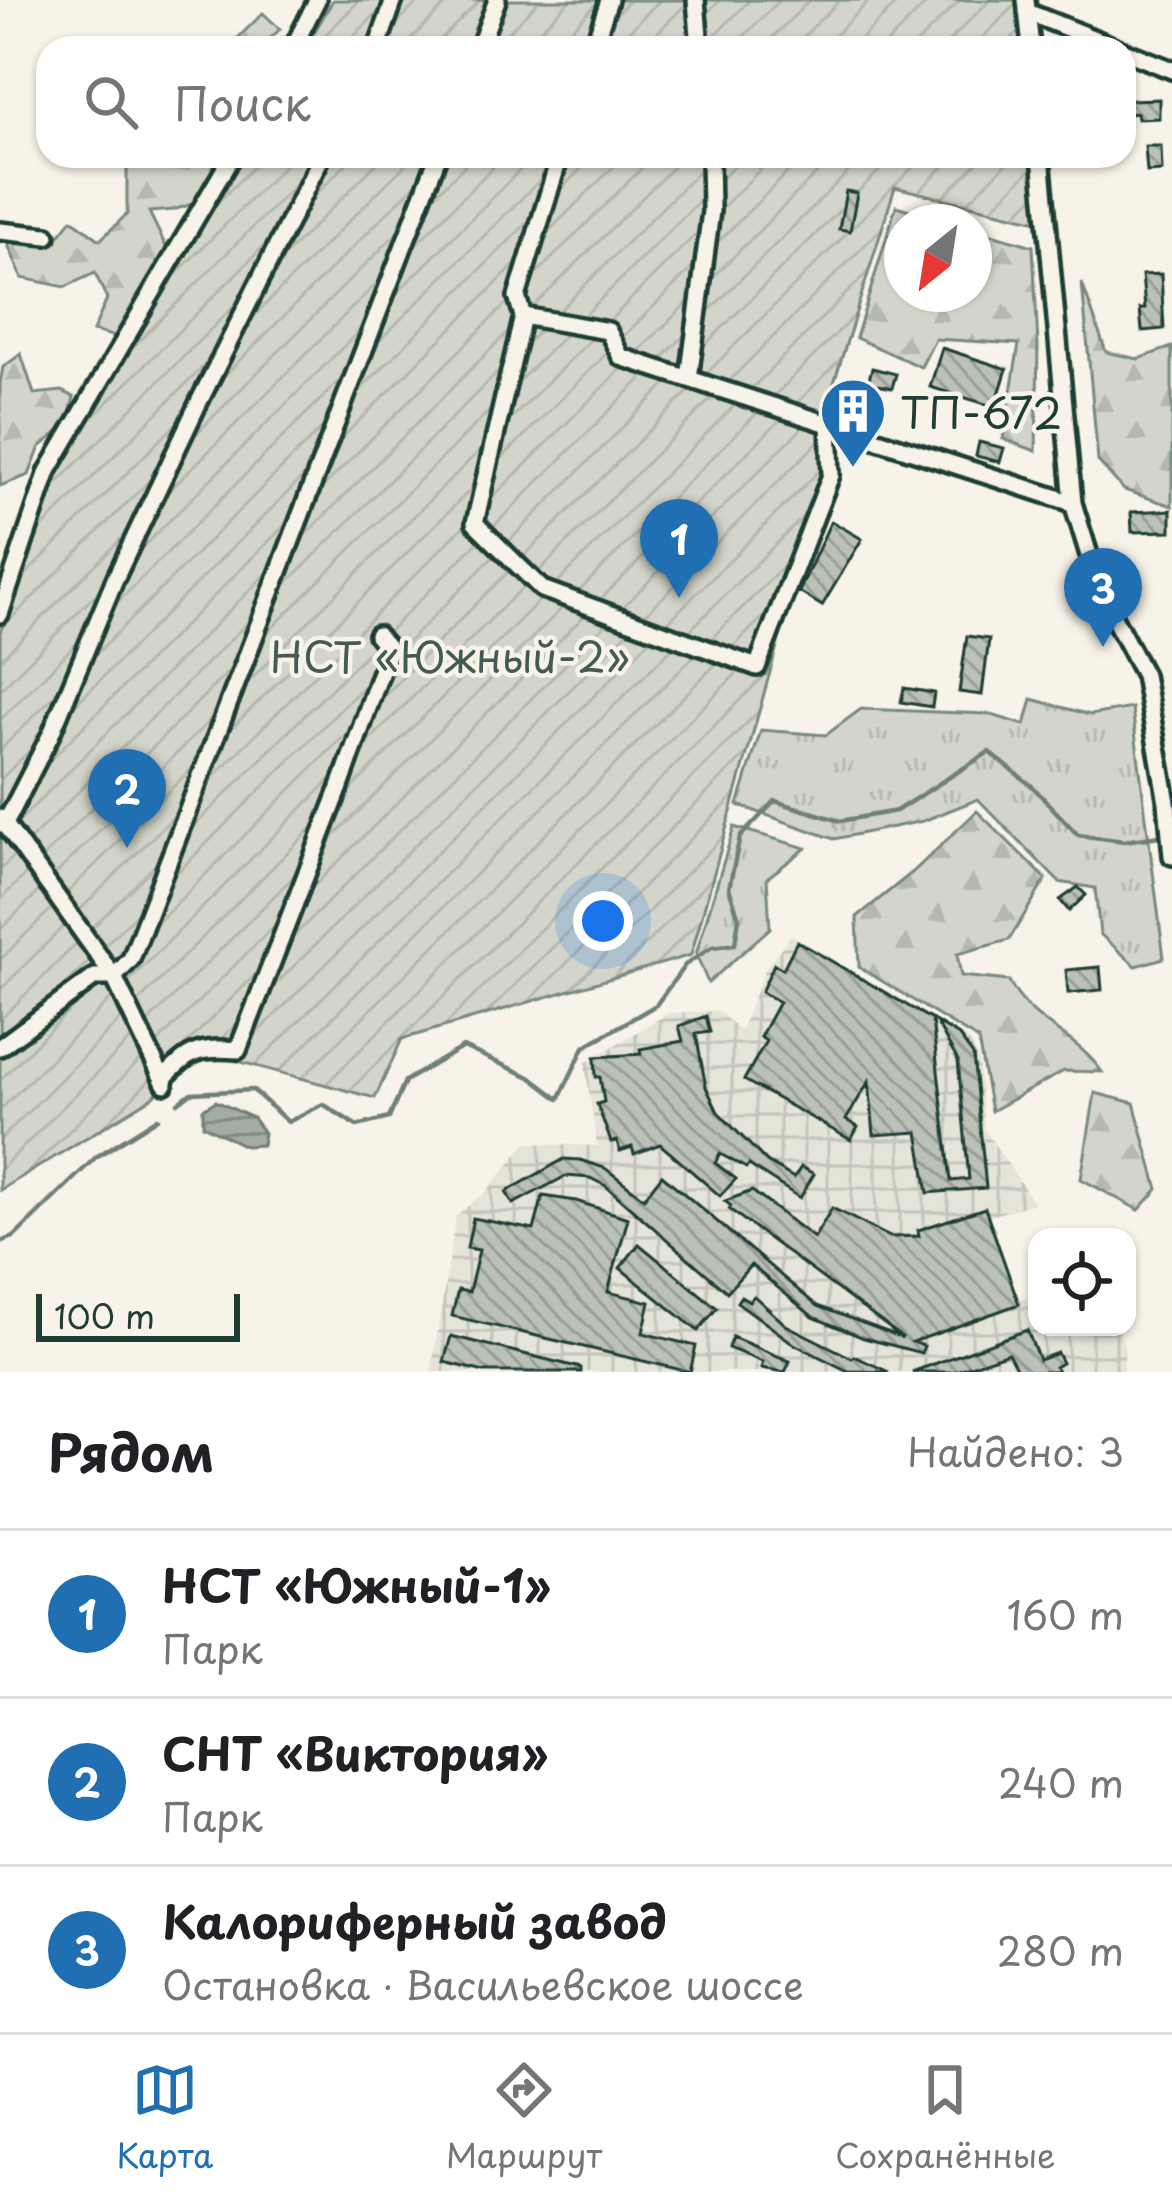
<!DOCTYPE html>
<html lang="ru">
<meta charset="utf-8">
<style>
body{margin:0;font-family:"Playpen Sans",sans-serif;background:#f2f2f2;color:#202124}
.controls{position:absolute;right:36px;bottom:36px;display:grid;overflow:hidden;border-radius:24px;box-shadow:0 3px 9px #0004}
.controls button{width:108px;height:108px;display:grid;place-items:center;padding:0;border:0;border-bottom:3px solid #e0e0e0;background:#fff;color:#202124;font:60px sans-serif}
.compass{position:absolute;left:884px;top:204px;width:108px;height:108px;border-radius:50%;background:#fff;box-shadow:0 3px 9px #0004;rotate:210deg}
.scale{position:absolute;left:36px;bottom:30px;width:204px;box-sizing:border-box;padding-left:12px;border:6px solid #1f3d34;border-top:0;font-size:33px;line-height:42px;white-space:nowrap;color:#1f3d34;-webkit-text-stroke:9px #f7f3e8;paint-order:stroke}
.you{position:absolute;left:603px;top:921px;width:42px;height:42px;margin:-30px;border:9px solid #fff;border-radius:50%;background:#1a73e8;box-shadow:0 0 0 18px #1a73e833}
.badge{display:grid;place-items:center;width:78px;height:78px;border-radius:50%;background:#1f6fb2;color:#fff;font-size:39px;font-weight:700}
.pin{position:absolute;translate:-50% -99px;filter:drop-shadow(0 3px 6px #0008)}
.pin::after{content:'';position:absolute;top:63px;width:42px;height:36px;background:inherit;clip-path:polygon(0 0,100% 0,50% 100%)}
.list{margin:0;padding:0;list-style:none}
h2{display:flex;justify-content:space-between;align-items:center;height:156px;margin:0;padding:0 48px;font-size:51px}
h2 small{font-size:39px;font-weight:400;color:#757577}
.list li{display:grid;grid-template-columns:78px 1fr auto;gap:36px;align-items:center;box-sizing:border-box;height:168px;padding:0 48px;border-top:3px solid #e0e0e0}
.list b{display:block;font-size:45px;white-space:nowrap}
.list p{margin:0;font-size:39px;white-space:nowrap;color:#757577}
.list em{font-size:39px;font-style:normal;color:#757577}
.icon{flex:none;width:66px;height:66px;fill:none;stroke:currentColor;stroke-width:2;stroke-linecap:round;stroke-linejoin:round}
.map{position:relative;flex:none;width:1172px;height:1372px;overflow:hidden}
.search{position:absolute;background:#fff;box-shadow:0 3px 9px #0004;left:36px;right:36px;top:36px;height:132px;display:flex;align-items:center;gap:30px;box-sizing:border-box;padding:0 42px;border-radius:36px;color:#757577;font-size:45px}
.sheet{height:660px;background:#fff}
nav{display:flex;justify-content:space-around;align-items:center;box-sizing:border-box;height:168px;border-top:3px solid #e0e0e0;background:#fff;font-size:33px;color:#757577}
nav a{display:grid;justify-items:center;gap:6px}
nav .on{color:#1f6fb2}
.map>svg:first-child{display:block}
.industrial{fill:url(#industrial-grid)}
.grass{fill:url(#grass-tufts);stroke:#79897f;stroke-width:3}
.forest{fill:url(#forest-firs);stroke:#79897f;stroke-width:3}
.garden{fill:url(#garden-furrows);stroke:#79897f;stroke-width:3}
.water{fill:url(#water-rules);stroke:#6f8077;stroke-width:3}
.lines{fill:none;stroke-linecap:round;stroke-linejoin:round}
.stream{stroke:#6f8077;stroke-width:4.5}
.building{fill:url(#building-back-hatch);stroke:#1f3d34;stroke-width:3}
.minor-casing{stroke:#1f3d34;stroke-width:24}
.minor{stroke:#f7f3e8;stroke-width:15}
.labels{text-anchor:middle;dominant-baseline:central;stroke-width:9;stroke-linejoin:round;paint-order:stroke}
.poi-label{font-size:42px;fill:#1f3d34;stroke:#f7f3e8;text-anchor:start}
.park-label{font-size:42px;fill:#435b52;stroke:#f7f3e8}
</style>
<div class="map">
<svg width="1172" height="1372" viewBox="0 0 1172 1372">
<defs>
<pattern id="industrial-grid" width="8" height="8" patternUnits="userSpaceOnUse" patternTransform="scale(3)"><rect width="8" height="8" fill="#e5e4d9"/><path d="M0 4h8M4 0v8" fill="none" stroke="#c4c4bb"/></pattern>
<pattern id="grass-tufts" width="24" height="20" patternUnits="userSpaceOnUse" patternTransform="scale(3)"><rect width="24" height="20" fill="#d3d5ca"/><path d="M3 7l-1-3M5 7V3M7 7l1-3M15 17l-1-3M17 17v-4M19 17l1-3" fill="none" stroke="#b5b8ae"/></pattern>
<pattern id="forest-firs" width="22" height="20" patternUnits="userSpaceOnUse" patternTransform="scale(3)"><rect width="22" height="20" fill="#d3d5ca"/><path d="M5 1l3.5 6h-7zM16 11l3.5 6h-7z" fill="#b5b8ae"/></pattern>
<pattern id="garden-furrows" width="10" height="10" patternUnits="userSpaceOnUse" patternTransform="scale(3)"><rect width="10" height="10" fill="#d3d5ca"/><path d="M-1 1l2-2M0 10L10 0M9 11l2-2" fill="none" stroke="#b5b8ae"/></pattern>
<pattern id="water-rules" width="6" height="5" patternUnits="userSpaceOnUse" patternTransform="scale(3)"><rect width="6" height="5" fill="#a4ada3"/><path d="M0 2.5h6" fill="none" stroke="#858e86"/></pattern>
<pattern id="building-back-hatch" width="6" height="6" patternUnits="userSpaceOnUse" patternTransform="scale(3)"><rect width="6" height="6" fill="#bbc1b6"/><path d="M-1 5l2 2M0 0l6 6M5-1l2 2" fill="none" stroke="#979e95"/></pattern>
</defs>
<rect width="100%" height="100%" fill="#f7f3e8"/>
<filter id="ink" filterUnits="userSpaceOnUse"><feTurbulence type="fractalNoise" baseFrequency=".00833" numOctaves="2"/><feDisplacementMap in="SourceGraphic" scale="24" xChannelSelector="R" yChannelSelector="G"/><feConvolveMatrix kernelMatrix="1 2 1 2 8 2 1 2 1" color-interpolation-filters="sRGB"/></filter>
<g filter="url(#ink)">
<path class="industrial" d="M 791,935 L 968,1039 L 978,1058 L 984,1129 L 1034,1203 L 990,1216 L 1019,1299 L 1037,1299 L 1037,1327 L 1118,1327 L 1125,1349 L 1123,1372 L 431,1372 L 456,1216 L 487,1191 L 527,1143 L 597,1146 L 585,1063 L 669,1013 L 718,1011 L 740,1031 L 766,967 Z"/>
<path class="grass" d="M 1032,699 L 1090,715 L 1132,708 L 1164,958 L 1136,966 L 1100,934 L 1095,888 L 1059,882 L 978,799 L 923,821 L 834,839 L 738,805 L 761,730 L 826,735 L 861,709 L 988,714 L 1025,725 Z
M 734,827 L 806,848 L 767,878 L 770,928 L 708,983 L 696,954 Z"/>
<path class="forest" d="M 263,13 L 280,29 L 260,48 L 228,48 Z
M 127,156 L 219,156 L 221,165 L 202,201 L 173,210 L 149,212 L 170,255 L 120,338 L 93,331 L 107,299 L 95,273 L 65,287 L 22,278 L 7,242 L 53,243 L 72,219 L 100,240 L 127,214 Z
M 896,206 L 950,222 L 902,222 L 902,294 L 974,294 L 974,229 L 1033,246 L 1038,346 L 1036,451 L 1003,439 L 1019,344 L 935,339 L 921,367 L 856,338 Z
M 1082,283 L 1106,352 L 1138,359 L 1172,347 L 1172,506 L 1124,490 L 1098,461 Z
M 21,354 L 34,394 L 62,391 L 74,397 L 67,425 L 40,447 L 29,475 L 0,486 L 0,383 L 3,367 Z
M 977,811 L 1046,879 L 1009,940 L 957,954 L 961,976 L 1009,981 C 1032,1026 1073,1031 1102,1072 L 1064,1071 L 991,1111 L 978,1040 L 859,967 L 857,917 L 914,871 Z
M 1095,1093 L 1134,1103 L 1158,1189 L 1139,1210 L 1081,1179 Z"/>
<path class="garden" d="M 333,0 L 1020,0 L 1024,48 L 305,48 Z
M 243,156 L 1033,156 L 1038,221 L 895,187 L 824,415 L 825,475 L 691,955 L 402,1039 L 375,1098 L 211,1054 L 173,1064 L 171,1078 L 153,1097 L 0,1190 L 0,632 L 49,484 Z"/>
<path class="water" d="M 216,1101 L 253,1118 L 264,1133 L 262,1145 L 245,1146 L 203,1125 L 203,1109 Z"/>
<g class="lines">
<path class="stream" d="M 178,1103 L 191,1093 L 253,1090 L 288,1122 L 323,1104 L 357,1126 L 389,1118 L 405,1081 L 463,1047 L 530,1077 L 559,1099 L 584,1047 L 656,1005 L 685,965 L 712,947 L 735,944 L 739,918 L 729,888 L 740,837 L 775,801 L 840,821 L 896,811 L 989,752 L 1032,786 L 1078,835 L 1124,841 L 1167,835
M 0,1242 L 14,1237 L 96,1157 L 158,1118"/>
</g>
<path class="building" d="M 1159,99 L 1159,118 L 1138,119 L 1137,113 L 1128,114 L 1128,100 Z
M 1145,146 L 1161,146 L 1162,171 L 1147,172 Z
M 846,191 L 857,193 L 850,231 L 839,229 Z
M 1161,274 L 1164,329 L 1142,331 L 1140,309 L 1145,309 L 1142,275 Z
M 942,348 L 1007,369 L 995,407 L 930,387 Z
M 872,368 L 896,374 L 892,388 L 868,383 Z
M 979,442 L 1004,448 L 1000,462 L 976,456 Z
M 1171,510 L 1171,531 L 1132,532 L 1131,512 Z
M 831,521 L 862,539 L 822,606 L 799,592 Z
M 967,636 L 989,639 L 982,695 L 959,692 Z
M 904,688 L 934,693 L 932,707 L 901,702 Z
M 1078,887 L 1086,895 L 1069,911 L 1060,900 Z
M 797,941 L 932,1020 L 951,1181 L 969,1179 L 958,1061 L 936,1022 L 959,1036 L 973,1055 L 986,1188 L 928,1193 L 918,1132 L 874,1135 L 869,1081 L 846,1120 L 858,1127 L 851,1140 L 744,1080 L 766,1041 L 760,1037 L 779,1002 L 761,992 L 774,964 L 783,969 Z
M 1100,967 L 1102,990 L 1068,993 L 1066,970 Z
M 706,1016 L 710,1032 L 696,1034 L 706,1087 L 718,1112 L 767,1162 L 794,1178 L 801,1167 L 814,1174 L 800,1198 L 749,1165 L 746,1168 L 720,1154 L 715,1163 L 736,1179 L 720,1196 L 660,1144 L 634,1154 L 632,1147 L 620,1151 L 617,1141 L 611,1142 L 597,1104 L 604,1102 L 600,1077 L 596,1077 L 595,1057 L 641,1054 L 640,1049 L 683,1041 L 679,1026 Z
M 564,1159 L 580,1160 L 605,1168 L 644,1198 L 662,1175 L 817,1306 L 903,1338 L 729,1209 L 731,1206 L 725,1201 L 752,1191 L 814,1238 L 832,1208 L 890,1237 L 919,1236 L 918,1230 L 985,1208 L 1019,1304 L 913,1342 L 924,1346 L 921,1353 L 864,1338 L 813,1317 L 751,1265 L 727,1292 L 606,1186 L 590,1178 L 566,1176 L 513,1204 L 506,1192 Z
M 543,1196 L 576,1201 L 628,1218 L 608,1292 L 650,1302 L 643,1333 L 696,1346 L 690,1372 L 452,1316 L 458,1290 L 469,1292 L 479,1250 L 467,1248 L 473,1218 L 534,1230 Z
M 639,1244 L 717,1308 L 698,1331 L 620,1268 Z
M 741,1296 L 749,1301 L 754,1296 L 786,1325 L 852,1358 L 854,1356 L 889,1372 L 848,1371 L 794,1344 L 737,1302 Z
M 1027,1330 L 1039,1360 L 1057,1353 L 1062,1363 L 1055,1367 L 1058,1372 L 1018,1372 L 1008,1353 L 953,1372 L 912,1372 Z
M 451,1336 L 581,1368 L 581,1372 L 484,1372 L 444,1362 Z
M 732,1337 L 790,1361 L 785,1372 L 761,1368 L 763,1362 L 728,1348 Z"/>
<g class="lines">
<g class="minor-casing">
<path id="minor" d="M 696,0 L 700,48
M 1026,0 L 1031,48
M 1027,12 L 1117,48
M 293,48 L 317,0
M 377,48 L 394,0
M 479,48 L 497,0
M 593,48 L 609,0
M 1124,51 L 1172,70
M 560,156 L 517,297 L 523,316 L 475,523 L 542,589 L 757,667 L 831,475 L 829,423
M 1041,156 L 1073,503 L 1101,594 L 1144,675 L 1167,802 L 1172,856
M 0,231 L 47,236
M 523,316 L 608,331 L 621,357 L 1073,503
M 689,379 L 711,211 L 710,156
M 0,614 L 48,471 L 232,156
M 0,818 L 5,824 L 51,734 L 115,579 L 197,406 L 322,156
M 0,824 L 5,824 L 114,977 L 165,1084
M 0,1047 L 95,977 L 114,977 L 131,959 L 438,156
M 163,1079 C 191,1050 198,1047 238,1050 L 340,787 L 389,649 L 377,635"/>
</g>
<use href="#minor" class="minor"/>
</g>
</g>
<defs>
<g id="building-pin" transform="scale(3.45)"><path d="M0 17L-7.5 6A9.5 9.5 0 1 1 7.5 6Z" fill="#1f6fb2" stroke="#f7f3e8"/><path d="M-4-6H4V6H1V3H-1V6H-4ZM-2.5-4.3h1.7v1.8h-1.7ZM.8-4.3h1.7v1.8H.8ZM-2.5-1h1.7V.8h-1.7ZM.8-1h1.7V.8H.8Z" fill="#fff"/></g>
</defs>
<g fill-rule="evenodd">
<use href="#building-pin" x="853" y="411"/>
</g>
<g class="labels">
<g class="poi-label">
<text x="900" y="411">ТП-672</text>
</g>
<g class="park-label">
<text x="450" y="655">НСТ «Южный-2»</text>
</g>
</g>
</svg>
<div class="controls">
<button><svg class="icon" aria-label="locate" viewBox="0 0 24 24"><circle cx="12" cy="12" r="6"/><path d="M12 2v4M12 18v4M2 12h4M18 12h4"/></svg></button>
</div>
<svg class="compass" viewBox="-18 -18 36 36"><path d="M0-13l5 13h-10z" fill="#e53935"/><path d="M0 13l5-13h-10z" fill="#757577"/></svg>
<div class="scale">100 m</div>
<div class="you"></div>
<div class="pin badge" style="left:679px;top:598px">1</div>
<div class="pin badge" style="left:127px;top:848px">2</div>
<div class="pin badge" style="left:1103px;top:647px">3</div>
<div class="search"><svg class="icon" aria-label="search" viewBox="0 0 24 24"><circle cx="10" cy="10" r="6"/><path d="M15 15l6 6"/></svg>Поиск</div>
</div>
<section class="sheet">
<h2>Рядом<small>Найдено: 3</small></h2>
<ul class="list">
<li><span class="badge">1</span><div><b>НСТ «Южный-1»</b><p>Парк</p></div><em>160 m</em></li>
<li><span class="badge">2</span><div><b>СНТ «Виктория»</b><p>Парк</p></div><em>240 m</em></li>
<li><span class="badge">3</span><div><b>Калориферный завод</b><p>Остановка · Васильевское шоссе</p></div><em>280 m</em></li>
</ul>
</section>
<nav>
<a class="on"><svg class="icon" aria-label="map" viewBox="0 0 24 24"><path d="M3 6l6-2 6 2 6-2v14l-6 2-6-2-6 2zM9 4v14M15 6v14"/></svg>Карта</a>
<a><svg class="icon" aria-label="directions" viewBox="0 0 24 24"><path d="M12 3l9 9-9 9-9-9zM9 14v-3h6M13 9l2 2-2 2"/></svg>Маршрут</a>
<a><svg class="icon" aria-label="saved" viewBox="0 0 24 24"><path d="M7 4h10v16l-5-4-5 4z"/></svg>Сохранённые</a>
</nav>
